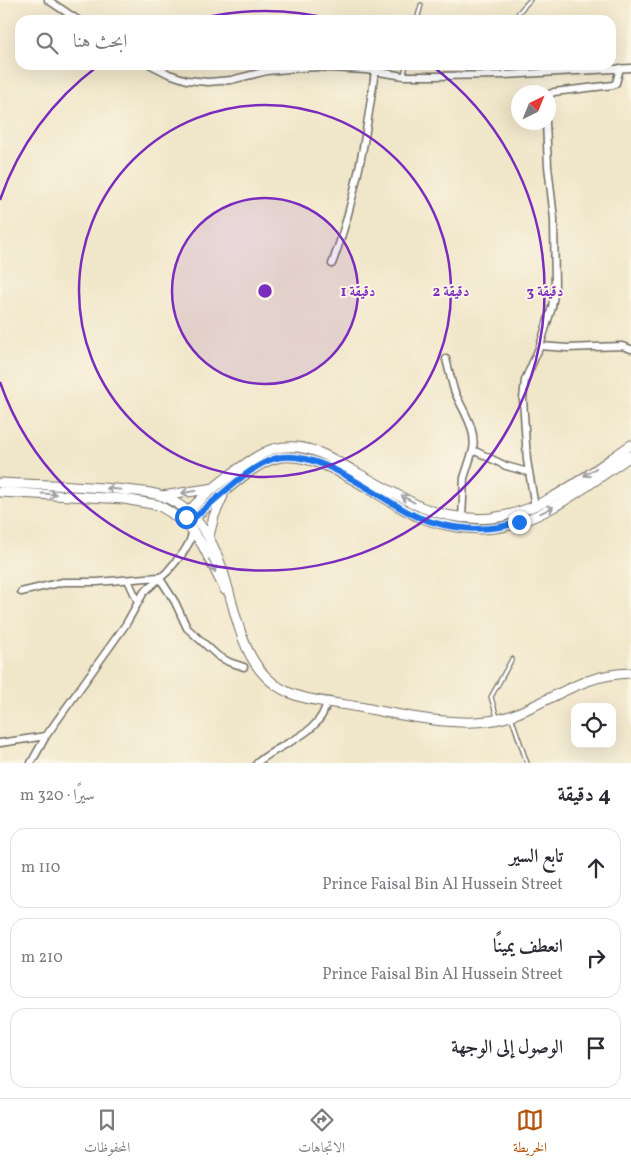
<!DOCTYPE html>
<html lang="ar">
<meta charset="utf-8">
<style>
body{margin:0;font-family:Vollkorn,Amiri,serif;background:#f2f2f3;color:#2b2b33;direction:rtl}
.controls{position:absolute;right:15px;bottom:15px;display:grid;overflow:hidden;border-radius:10px;box-shadow:0 5px 20px #0002}
.controls button{width:45px;height:45px;display:grid;place-items:center;padding:0;border:0;border-bottom:1px solid #e1e1e2;background:#fff;color:#2b2b33;font:25px sans-serif}
.compass{position:absolute;left:511px;top:85px;width:45px;height:45px;border-radius:50%;background:#fff;box-shadow:0 5px 20px #0002;rotate:43deg}
.stop{position:absolute;width:15px;height:15px;margin:-11px;border:4px solid #1a73e8;border-radius:50%;background:#fff}
.stop.end{background:#1a73e8;border-color:#fff;box-shadow:0 1px 5px #0008}
.list{margin:0;padding:0;list-style:none}
h2{display:flex;justify-content:space-between;align-items:center;height:65px;margin:0;padding:0 20px;font-size:21px}
h2 small{font-size:16px;font-weight:400;color:#7c7c81}
.list li{display:grid;grid-template-columns:32px 1fr auto;gap:15px;align-items:center;box-sizing:border-box;height:80px;margin:0 10px 10px;padding:0 10px;border:1px solid #e1e1e2;border-radius:15px}
.list b{display:block;font-size:19px;white-space:nowrap}
.list p{margin:0;font-size:16px;white-space:nowrap;color:#7c7c81}
.list em{font-size:16px;font-style:normal;color:#7c7c81}
.icon{flex:none;width:28px;height:28px;fill:none;stroke:currentColor;stroke-width:2;stroke-linecap:round;stroke-linejoin:round}
.map{position:relative;flex:none;width:631px;height:763px;overflow:hidden;direction:ltr}
.search{position:absolute;background:#fff;box-shadow:0 5px 20px #0002;left:15px;right:15px;top:15px;height:55px;display:flex;align-items:center;gap:12px;box-sizing:border-box;padding:0 18px;border-radius:15px;color:#7c7c81;font-size:19px}
.sheet{height:335px;background:#fff}
nav{display:flex;justify-content:space-around;align-items:center;box-sizing:border-box;height:70px;border-top:1px solid #e1e1e2;background:#fff;font-size:14px;color:#7c7c81}
nav a{display:grid;justify-items:center;gap:2px}
nav .on{color:#b45309}
.map>svg:first-child{display:block}
.lines{fill:none;stroke-linecap:round;stroke-linejoin:round}
.lane-casing{stroke:#706c62;stroke-width:5.5}
.street-casing{stroke:#706c62;stroke-width:9}
.secondary-casing{stroke:#706c62;stroke-width:11}
.lane{stroke:#fff;stroke-width:3}
.street{stroke:#fff;stroke-width:6}
.secondary{stroke:#fff;stroke-width:9}
.oneway{stroke:#a0a0a0}
.route{stroke:#1a73e8;stroke-width:6}
.ring{fill:none;stroke:#7b2cbf;stroke-width:2.5}
.centre{fill:#7b2cbf;stroke:#fcf5e5;stroke-width:2.5}
.ring-label{font-size:15px;text-anchor:middle;font-weight:bold;fill:#7b2cbf;stroke:#fcf5e5;stroke-width:4;stroke-linejoin:round;paint-order:stroke}
</style>
<div class="map">
<svg width="631" height="763" viewBox="0 0 631 763">
<rect width="100%" height="100%" fill="#fcf5e5"/>
<filter id="ink" filterUnits="userSpaceOnUse"><feTurbulence type="fractalNoise" baseFrequency=".02" numOctaves="2"/><feDisplacementMap in="SourceGraphic" scale="10" xChannelSelector="R" yChannelSelector="G"/><feConvolveMatrix kernelMatrix="1 2 1 2 8 2 1 2 1" color-interpolation-filters="sRGB"/></filter>
<filter id="wash" filterUnits="userSpaceOnUse"><feTurbulence type="fractalNoise" baseFrequency=".0096" numOctaves="4" result="noise"/><feDisplacementMap in="SourceGraphic" scale="20" xChannelSelector="R" yChannelSelector="G"/><feGaussianBlur stdDeviation="1.12" result="paint"/><feColorMatrix in="noise" values="0 0 0 0 0 0 0 0 0 0 0 0 0 0 0 0 0 1.4 0 .05"/><feComposite in="paint" operator="in"/></filter>
<g filter="url(#wash)">
<rect width="100%" height="100%" fill="#f0e6c9"/>
</g>
<g filter="url(#ink)">
<g class="lines">
<g class="lane-casing">
<path id="lane" d="M 417,20 L 421,5
M 516,20 L 519,12 L 530,0
M 404,75 L 406,65
M 504,75 L 506,65
M 511,716 L 527,763
M 497,717 L 491,697 L 512,659"/>
</g>
<g class="street-casing">
<path id="street" d="M 48,0 L 78,20
M 151,65 L 169,74 L 187,80 L 208,82 L 231,80 L 267,71 L 312,67 L 366,70 L 404,76 L 431,76 L 504,75 L 631,68
M 548,95 L 554,92 L 613,85 L 616,83 L 620,68
M 332,264 C 355,203 366,137 375,71
M 540,346 L 567,348 L 622,346 L 631,349
M 446,359 C 449,370 451,380 454,390 C 462,410 477,428 473,450
M 535,507 L 527,460 L 523,399 L 525,380 L 540,346 L 552,307 L 555,288 L 554,219 L 548,166 L 546,122
M 462,518 L 464,478 L 473,450 L 506,466 L 528,472
M 128,580 L 138,602
M 21,592 L 63,582 L 97,582 L 159,577 L 175,602 L 187,628 L 218,656 L 229,662 L 244,667
M 0,743 L 46,736
M 31,763 L 46,736 L 126,624 L 144,592 L 167,572 L 183,553 L 189,543 L 193,531
M 257,763 C 280,742 321,736 327,701"/>
</g>
<g class="secondary-casing">
<path id="secondary" d="M 0,483 C 42,485 84,485 126,490 C 138,491 152,492 163,496 C 253,535 210,665 295,695 C 315,702 338,703 359,707 C 402,715 468,731 510,716 C 554,700 581,674 631,673
M 0,492 L 124,499 L 158,505 L 170,512 L 193,531 L 203,546 L 225,590
M 162,496 L 214,488
M 179,518 L 186,520 L 194,518 C 216,500 247,468 273,459 C 315,445 379,499 417,516 C 441,526 470,531 495,528 C 544,522 591,482 631,456
M 193,531 L 187,523 L 188,512 C 205,494 250,456 273,449 C 282,447 293,446 303,448 C 321,451 338,462 354,471 C 376,483 398,496 421,507 C 443,516 468,520 491,518 C 544,512 588,474 631,445
M 209,536 L 214,516 L 223,496"/>
</g>
<use href="#lane" class="lane"/>
<use href="#street" class="street"/>
<use href="#secondary" class="secondary"/>
</g>
<defs><path id="oneway-shaft" d="M-6 0H5M1.5-3L5.5 0L1.5 3" fill="none" stroke-width="1.6" stroke-linecap="round" stroke-linejoin="round" transform="scale(1.25)"/></defs>
<g class="oneway">
<use href="#oneway-shaft" transform="translate(590 472) rotate(146)"/>
<use href="#oneway-shaft" transform="translate(114 489) rotate(-175)"/>
<use href="#oneway-shaft" transform="translate(189 492) rotate(171)"/>
<use href="#oneway-shaft" transform="translate(49 494) rotate(3)"/>
<use href="#oneway-shaft" transform="translate(408 499) rotate(-152)"/>
<use href="#oneway-shaft" transform="translate(547 510) rotate(-27)"/>
<use href="#oneway-shaft" transform="translate(212 566) rotate(64)"/>
</g>
</g>
<g class="lines" filter="url(#ink)">
<path class="route" d="M 186,517 L 186,520 L 194,518 C 216,500 248,467 273,459 C 317,445 379,500 418,517 C 450,530 487,533 519,522"/>
</g>
<circle cx="265" cy="291" r="93" fill="#7b2cbf" fill-opacity=".12"/>
<g class="ring">
<circle cx="265" cy="291" r="93"/>
<circle cx="265" cy="291" r="186"/>
<path d="M0 200A280 280 0 0 1 98 66M195 20A280 280 0 0 1 335 20M432 66A280 280 0 1 1 0 382"/>
</g>
<circle cx="265" cy="291" r="8" class="centre"/>
<g class="ring-label">
<text x="358" y="296">1 دقيقة</text>
<text x="451" y="296">2 دقيقة</text>
<text x="545" y="296">3 دقيقة</text>
</g>
</svg>
<div class="controls">
<button><svg class="icon" aria-label="locate" viewBox="0 0 24 24"><circle cx="12" cy="12" r="6"/><path d="M12 2v4M12 18v4M2 12h4M18 12h4"/></svg></button>
</div>
<svg class="compass" viewBox="-18 -18 36 36"><path d="M0-13l5 13h-10z" fill="#e53935"/><path d="M0 13l5-13h-10z" fill="#7c7c81"/></svg>
<div class="stop" style="left:186px;top:517px"></div>
<div class="stop end" style="left:519px;top:522px"></div>
<div class="search"><svg class="icon" aria-label="search" viewBox="0 0 24 24"><circle cx="10" cy="10" r="6"/><path d="M15 15l6 6"/></svg>ابحث هنا</div>
</div>
<section class="sheet">
<h2>4 دقيقة<small>سيرًا · 320 m</small></h2>
<ul class="list">
<li><svg class="icon" aria-label="ahead" viewBox="0 0 24 24"><path d="M12 20V5M6 11l6-6 6 6"/></svg><div><b>تابع السير</b><p>Prince Faisal Bin Al Hussein Street</p></div><em>110 m</em></li>
<li><svg class="icon" aria-label="right" viewBox="0 0 24 24"><path d="M7 20v-9h11M14 6l5 5-5 5"/></svg><div><b>انعطف يمينًا</b><p>Prince Faisal Bin Al Hussein Street</p></div><em>210 m</em></li>
<li><svg class="icon" aria-label="arrive" viewBox="0 0 24 24"><path d="M6 21V4h12l-3 4 3 4H6"/></svg><div><b>الوصول إلى الوجهة</b></div></li>
</ul>
</section>
<nav>
<a class="on"><svg class="icon" aria-label="map" viewBox="0 0 24 24"><path d="M3 6l6-2 6 2 6-2v14l-6 2-6-2-6 2zM9 4v14M15 6v14"/></svg>الخريطة</a>
<a><svg class="icon" aria-label="directions" viewBox="0 0 24 24"><path d="M12 3l9 9-9 9-9-9zM9 14v-3h6M13 9l2 2-2 2"/></svg>الاتجاهات</a>
<a><svg class="icon" aria-label="saved" viewBox="0 0 24 24"><path d="M7 4h10v16l-5-4-5 4z"/></svg>المحفوظات</a>
</nav>
